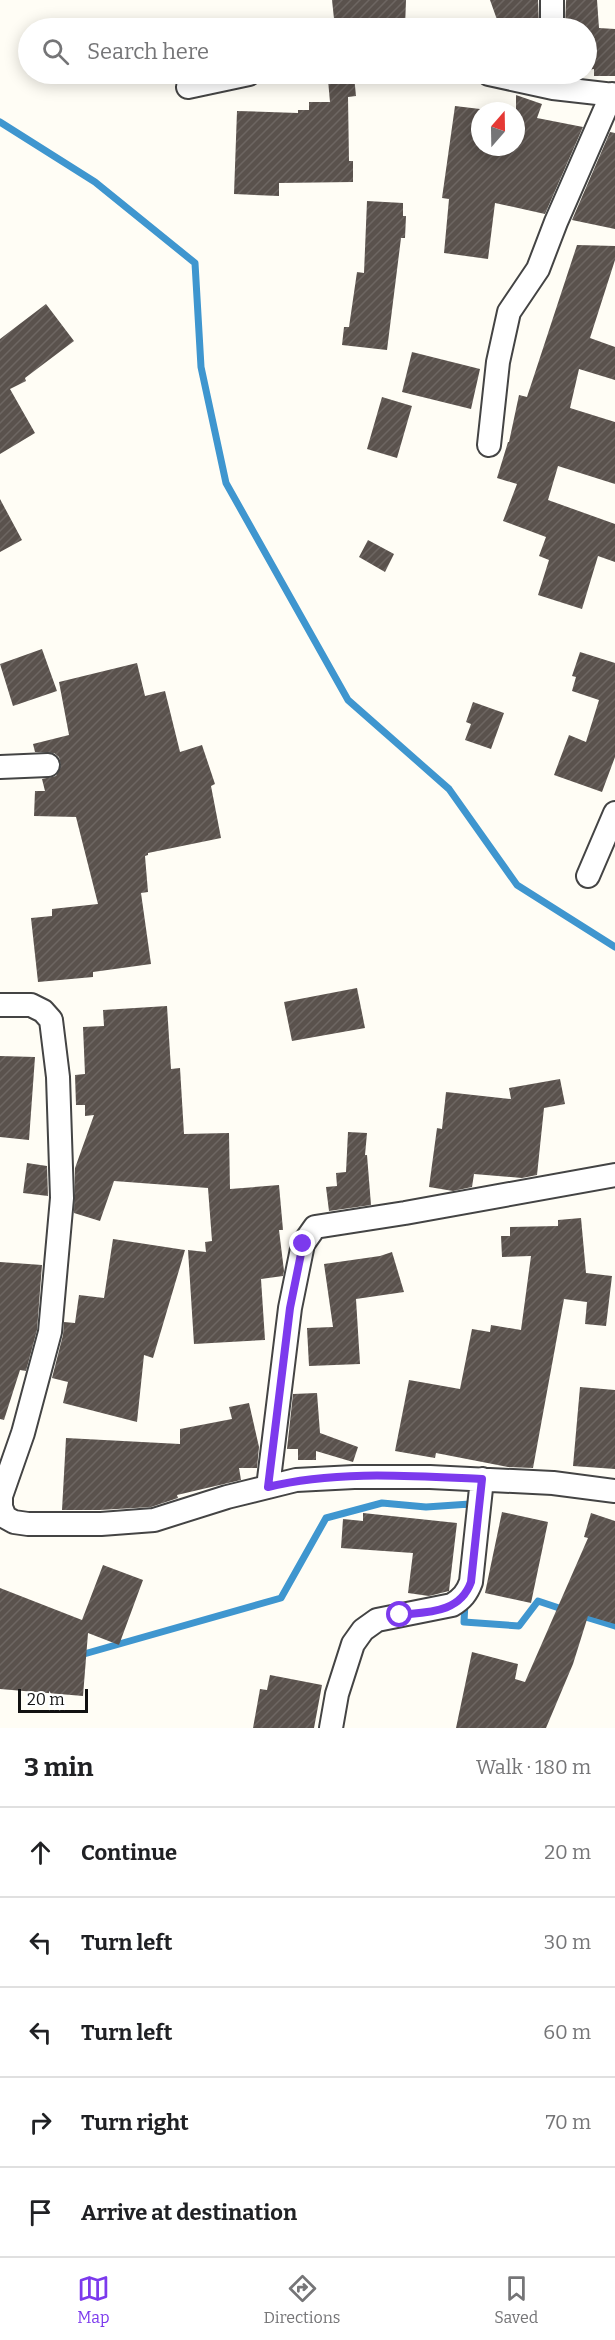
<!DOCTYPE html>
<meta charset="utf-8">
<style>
body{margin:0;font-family:Bitter,serif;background:#f2f2f2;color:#202124}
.compass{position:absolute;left:471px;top:102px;width:54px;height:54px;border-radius:50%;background:#fff;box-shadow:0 3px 15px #0003;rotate:20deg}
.scale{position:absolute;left:18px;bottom:15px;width:70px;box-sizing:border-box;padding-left:6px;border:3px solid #111;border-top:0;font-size:16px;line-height:21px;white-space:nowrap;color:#111;-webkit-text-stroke:4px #fff;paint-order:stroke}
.stop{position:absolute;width:18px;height:18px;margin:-14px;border:4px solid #7c3aed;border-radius:50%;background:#fff}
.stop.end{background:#7c3aed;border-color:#fff;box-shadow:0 2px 6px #0008}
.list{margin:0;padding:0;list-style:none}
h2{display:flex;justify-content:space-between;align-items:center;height:78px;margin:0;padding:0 24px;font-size:26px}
h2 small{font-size:20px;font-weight:400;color:#757577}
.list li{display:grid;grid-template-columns:39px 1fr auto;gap:18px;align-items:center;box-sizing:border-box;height:90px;padding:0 24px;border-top:2px solid #e0e0e0}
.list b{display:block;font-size:22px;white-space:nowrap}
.list em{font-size:20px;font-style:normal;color:#757577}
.icon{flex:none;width:33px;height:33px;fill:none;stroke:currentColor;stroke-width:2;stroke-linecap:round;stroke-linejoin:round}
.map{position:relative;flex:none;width:615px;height:1728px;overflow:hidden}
.search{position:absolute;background:#fff;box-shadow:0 3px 15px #0003;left:18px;right:18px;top:18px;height:66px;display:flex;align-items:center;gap:15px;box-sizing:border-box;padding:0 21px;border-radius:33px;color:#757577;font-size:22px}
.sheet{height:528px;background:#fff}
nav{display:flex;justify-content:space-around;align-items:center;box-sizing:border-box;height:84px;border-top:2px solid #e0e0e0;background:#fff;font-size:16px;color:#757577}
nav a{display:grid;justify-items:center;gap:3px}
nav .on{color:#7c3aed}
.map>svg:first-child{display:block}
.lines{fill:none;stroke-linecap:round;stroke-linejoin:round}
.stream{stroke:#3f96cf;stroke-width:7}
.building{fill:url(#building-hatch)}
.minor-casing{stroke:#444;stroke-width:26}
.minor{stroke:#fff;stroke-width:22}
.route{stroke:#7c3aed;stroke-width:8}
</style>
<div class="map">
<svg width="615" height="1728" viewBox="0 0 615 1728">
<defs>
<pattern id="building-hatch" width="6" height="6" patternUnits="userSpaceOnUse" patternTransform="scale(1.5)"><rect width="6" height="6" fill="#5a524d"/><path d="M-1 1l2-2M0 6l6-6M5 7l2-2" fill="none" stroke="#6d6662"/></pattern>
</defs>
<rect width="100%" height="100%" fill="#fffdf5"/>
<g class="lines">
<path class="stream" d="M 0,122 L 95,182 L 195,263 L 201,367 L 226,483 L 348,700 L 449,789 L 517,885 L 615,947
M 465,1602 L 464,1622 L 519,1626 L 538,1601 L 565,1610
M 579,1615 L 615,1626
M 77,1656 L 281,1598 L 326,1518 L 382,1503 L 426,1507 L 470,1504 L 470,1510"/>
</g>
<path class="building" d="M 332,0 L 406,0 L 405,28 L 335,28 Z
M 490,0 L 538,0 L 539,28 L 500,28 Z
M 566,0 L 597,0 L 599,28 L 615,29 L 615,76 L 594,76 L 594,69 L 586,70 L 586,28 L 565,28 Z
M 354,76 L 356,96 L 348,97 L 349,161 L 353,161 L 353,182 L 279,183 L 279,196 L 234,194 L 237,111 L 298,113 L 298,110 L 309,110 L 309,102 L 330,102 L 328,80 Z
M 516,95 L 542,104 L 537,118 L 583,127 L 545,214 L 495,203 L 488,259 L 444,253 L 449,199 L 442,198 L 455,106 L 480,109 L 480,147 L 516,147 Z
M 610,132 L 615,133 L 615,229 L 572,220 Z
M 367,201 L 403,203 L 403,216 L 406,216 L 405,238 L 401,238 L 387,350 L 342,345 L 344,327 L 349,327 L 357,272 L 364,273 Z
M 577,245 L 615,246 L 615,260 L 590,338 L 615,347 L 615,380 L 579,369 L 570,408 L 615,422 L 615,484 L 558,466 L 548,500 L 615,524 L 615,562 L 598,556 L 582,609 L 538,595 L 549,560 L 539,556 L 546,537 L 503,521 L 517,484 L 497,478 L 508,442 L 509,442 L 519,395 L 527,397 Z
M 46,304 L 74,341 L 25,378 L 26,381 L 10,389 L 35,433 L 0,454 L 0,339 Z
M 412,352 L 480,369 L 471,409 L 402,392 Z
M 382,397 L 412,406 L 397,458 L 367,449 Z
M 0,499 L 22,540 L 0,552 Z
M 368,540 L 394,554 L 385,572 L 359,557 Z
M 42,649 L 57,691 L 13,706 L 0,664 Z
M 580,652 L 615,663 L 615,757 L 602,792 L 554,775 L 569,735 L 586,742 L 599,700 L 572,691 L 576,677 L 572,676 Z
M 137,663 L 145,696 L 165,691 L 180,752 L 202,745 L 215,784 L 211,786 L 221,838 L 148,853 L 148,855 L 145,856 L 148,892 L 141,893 L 151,964 L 93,972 L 93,977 L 38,982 L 31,918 L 52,916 L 52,909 L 98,904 L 76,817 L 34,816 L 35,791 L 45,791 L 42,779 L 56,776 L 61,765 L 59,757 L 54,753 L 35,752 L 33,744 L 69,735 L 59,682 Z
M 473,702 L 504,713 L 491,749 L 465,740 L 471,724 L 466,722 Z
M 357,988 L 365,1028 L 292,1041 L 284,1002 Z
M 167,1006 L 171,1069 L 180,1068 L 184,1134 L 229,1133 L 230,1189 L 279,1185 L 283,1230 L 279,1230 L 284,1271 L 283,1276 L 261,1279 L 265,1340 L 194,1344 L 188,1250 L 206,1252 L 205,1242 L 212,1241 L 208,1188 L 114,1181 L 100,1221 L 74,1213 L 75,1168 L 94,1115 L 85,1116 L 85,1105 L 76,1105 L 75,1075 L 85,1074 L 83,1027 L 104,1026 L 103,1010 Z
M 0,1056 L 35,1057 L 29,1140 L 0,1137 Z
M 560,1079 L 565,1104 L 544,1108 L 537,1175 L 522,1178 L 474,1174 L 472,1187 L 453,1191 L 429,1187 L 437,1128 L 442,1129 L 446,1092 L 511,1099 L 509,1088 Z
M 348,1132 L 367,1133 L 365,1155 L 367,1155 L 371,1205 L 329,1211 L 326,1187 L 337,1186 L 336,1173 L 346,1172 Z
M 27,1163 L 47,1166 L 48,1196 L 23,1193 Z
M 581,1218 L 586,1273 L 612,1276 L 606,1326 L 585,1324 L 587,1302 L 564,1299 L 533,1468 L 508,1467 L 436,1453 L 435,1458 L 395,1451 L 409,1380 L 460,1389 L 472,1329 L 490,1332 L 491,1325 L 521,1330 L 531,1256 L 502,1257 L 501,1236 L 510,1236 L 510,1227 L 558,1226 L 558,1220 Z
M 113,1239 L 185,1250 L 153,1358 L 144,1355 L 137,1422 L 63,1403 L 68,1382 L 52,1378 L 63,1335 L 64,1322 L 75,1323 L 79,1295 L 104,1298 Z
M 392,1252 L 404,1292 L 356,1299 L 360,1364 L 309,1366 L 307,1328 L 333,1327 L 324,1264 L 380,1256 Z
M 0,1262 L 42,1265 L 37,1330 L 26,1371 L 20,1370 L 4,1420 L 0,1419 Z
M 580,1387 L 615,1390 L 615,1469 L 573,1466 Z
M 317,1393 L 320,1433 L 358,1447 L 353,1462 L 316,1451 L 316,1460 L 298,1460 L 298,1449 L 287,1449 L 293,1394 Z
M 249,1403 L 259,1447 L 257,1468 L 239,1468 L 241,1480 L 177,1495 L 178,1498 L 151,1507 L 100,1510 L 62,1510 L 66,1438 L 180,1444 L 180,1429 L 232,1419 L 229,1407 Z
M 502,1512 L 548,1522 L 531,1603 L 485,1593 Z
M 363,1513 L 457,1523 L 449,1591 L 429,1596 L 408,1593 L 413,1553 L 341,1548 L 343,1519 L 363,1521 Z
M 591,1513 L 615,1521 L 615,1624 L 588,1616 L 573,1664 L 546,1728 L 456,1728 L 472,1652 L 518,1664 L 515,1679 L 525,1682 L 588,1538 L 584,1537 Z
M 103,1565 L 143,1580 L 119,1645 L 88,1633 L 83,1696 L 0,1689 L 0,1588 L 82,1620 Z
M 270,1675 L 322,1685 L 314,1728 L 253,1728 L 260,1689 L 267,1690 Z"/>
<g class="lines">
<g class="minor-casing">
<path id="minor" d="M 552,0 L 552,28
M 489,74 L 553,88 L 615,95
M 188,87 L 249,74
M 489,445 L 498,362 L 509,312 L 538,269 L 556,222 L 612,94
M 0,767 L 48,765
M 588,876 L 615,813
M 0,1005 L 31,1005 L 43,1011 L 51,1020 L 58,1077 L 62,1198 L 50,1332 L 23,1433 L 1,1496 L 1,1507 L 5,1517 L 14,1522 L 28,1524 L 101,1524 L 154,1520 L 227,1497 L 296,1480 L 354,1477 L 430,1477 L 553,1483 L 615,1491
M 268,1487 L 290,1308 L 303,1244 L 315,1227 L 405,1213 L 615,1175
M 331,1728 L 337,1694 L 353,1644 L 363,1630 L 377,1620 L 452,1605 C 462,1599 467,1593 471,1582 L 482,1479"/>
</g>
<use href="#minor" class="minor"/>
</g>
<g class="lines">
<path class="route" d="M 303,1244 L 290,1308 L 268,1487 C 335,1470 414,1476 482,1479 L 471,1582 C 460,1613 428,1612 400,1615"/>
</g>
</svg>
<svg class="compass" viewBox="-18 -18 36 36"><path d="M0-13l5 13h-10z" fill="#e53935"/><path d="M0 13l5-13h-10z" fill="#757577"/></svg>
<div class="scale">20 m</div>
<div class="stop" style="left:400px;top:1615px"></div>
<div class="stop end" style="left:303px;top:1244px"></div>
<div class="search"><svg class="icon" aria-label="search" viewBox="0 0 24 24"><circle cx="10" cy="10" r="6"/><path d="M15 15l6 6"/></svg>Search here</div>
</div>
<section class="sheet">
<h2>3 min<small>Walk · 180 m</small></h2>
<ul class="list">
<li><svg class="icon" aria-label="ahead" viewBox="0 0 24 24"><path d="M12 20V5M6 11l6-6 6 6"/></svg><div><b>Continue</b></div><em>20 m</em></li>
<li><svg class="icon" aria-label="left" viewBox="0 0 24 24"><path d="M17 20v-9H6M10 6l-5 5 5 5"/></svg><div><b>Turn left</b></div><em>30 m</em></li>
<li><svg class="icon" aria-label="left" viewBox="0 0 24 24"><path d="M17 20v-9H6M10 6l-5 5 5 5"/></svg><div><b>Turn left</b></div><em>60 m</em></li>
<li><svg class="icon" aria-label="right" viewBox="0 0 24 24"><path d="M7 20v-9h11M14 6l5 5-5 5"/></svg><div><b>Turn right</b></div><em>70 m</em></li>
<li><svg class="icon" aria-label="arrive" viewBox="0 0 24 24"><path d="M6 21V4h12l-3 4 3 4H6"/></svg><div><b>Arrive at destination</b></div></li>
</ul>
</section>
<nav>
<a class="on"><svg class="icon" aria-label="map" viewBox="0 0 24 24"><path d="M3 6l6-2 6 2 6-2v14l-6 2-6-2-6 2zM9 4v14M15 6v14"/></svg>Map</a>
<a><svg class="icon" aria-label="directions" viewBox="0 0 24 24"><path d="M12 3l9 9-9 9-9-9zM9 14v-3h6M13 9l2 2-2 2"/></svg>Directions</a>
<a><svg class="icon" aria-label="saved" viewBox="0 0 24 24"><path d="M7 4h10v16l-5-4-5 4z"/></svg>Saved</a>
</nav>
